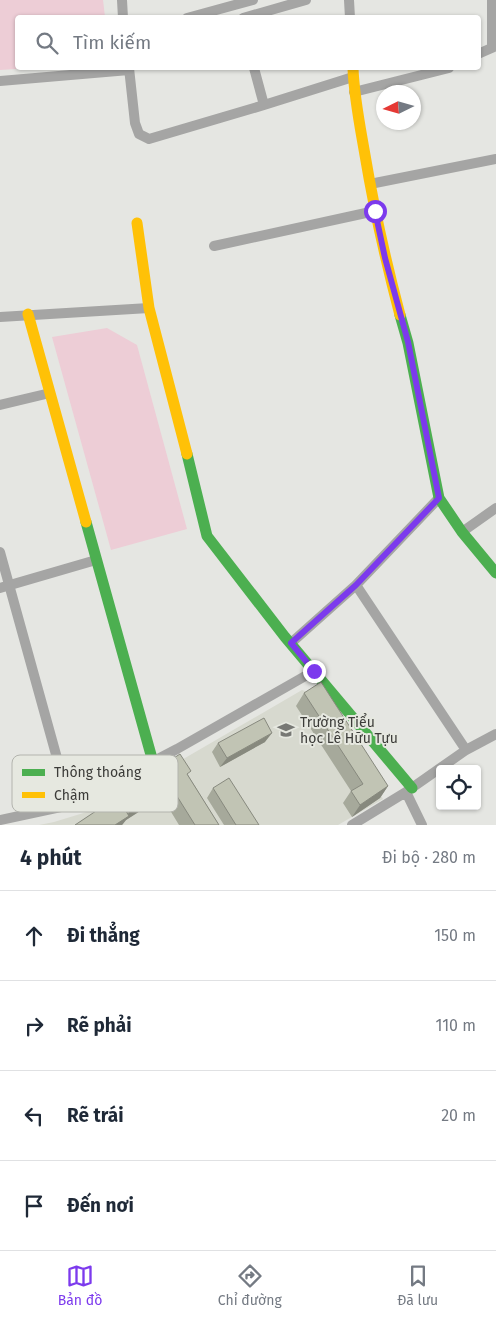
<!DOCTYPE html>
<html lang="vi">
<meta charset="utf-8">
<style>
body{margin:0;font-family:"Fira Sans",sans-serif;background:#f6f6f7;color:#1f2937}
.controls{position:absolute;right:15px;bottom:15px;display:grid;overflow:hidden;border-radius:5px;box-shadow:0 1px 4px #0004}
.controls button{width:45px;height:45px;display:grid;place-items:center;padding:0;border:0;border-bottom:1px solid #e0e1e3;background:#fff;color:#1f2937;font:25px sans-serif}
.compass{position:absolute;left:376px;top:85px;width:45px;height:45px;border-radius:50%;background:#fff;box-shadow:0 1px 4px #0004;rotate:265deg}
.stop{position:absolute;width:15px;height:15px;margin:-11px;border:4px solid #7c3aed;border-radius:50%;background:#fff}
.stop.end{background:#7c3aed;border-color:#fff;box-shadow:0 1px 5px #0008}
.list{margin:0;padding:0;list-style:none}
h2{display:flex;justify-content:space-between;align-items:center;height:65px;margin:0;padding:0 20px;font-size:21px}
h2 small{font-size:16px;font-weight:400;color:#747a83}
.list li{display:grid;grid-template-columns:32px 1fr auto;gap:15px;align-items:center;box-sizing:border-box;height:90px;padding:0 20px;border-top:1px solid #e0e1e3}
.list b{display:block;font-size:19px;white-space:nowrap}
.list em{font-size:16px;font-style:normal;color:#747a83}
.icon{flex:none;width:28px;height:28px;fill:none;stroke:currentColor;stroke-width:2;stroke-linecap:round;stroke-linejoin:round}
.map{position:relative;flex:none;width:496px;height:825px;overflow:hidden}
.search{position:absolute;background:#fff;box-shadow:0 1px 4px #0004;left:15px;right:15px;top:15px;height:55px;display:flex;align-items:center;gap:12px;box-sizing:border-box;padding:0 18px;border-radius:5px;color:#747a83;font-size:19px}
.sheet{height:425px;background:#fff}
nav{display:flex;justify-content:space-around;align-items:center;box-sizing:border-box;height:70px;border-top:1px solid #e0e1e3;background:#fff;font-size:14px;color:#747a83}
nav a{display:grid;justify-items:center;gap:2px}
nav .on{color:#7c3aed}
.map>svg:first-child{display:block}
.built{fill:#d7d9cf}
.green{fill:#edcdd6}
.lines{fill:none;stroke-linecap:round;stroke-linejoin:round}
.street{stroke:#a5a5a4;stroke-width:10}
.fast{stroke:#4caf50;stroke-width:11}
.slow{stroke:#ffc107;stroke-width:11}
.wall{fill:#a6a99b}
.shaded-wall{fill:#87897e}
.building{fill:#c1c4b4;stroke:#87897e}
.route{stroke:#7c3aed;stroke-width:6}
.labels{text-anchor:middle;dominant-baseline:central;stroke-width:4;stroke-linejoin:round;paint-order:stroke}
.poi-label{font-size:14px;fill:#3c3c39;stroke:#e6e8e0;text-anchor:start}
.key{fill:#e6e8e0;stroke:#b3b4ae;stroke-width:1}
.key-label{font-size:14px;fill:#3c3c39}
</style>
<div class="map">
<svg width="496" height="825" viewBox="0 0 496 825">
<rect width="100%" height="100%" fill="#e5e6e2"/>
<path class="built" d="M 302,690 L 318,695 L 383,799 L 338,825 L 39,825 L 54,822 L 90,811 L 173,765 Z"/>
<path class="green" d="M 0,0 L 103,0 L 105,17 L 18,18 L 18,68 L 31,68 L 0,70 Z
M 107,328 L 137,345 L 187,529 L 111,550 L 52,337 Z"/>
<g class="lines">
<path class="street" d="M 122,0 L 123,18
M 349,0 L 350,18
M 492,0 L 492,48
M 187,18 L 253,0
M 243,18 L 306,0
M 478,54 L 496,46
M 129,68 L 135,123 L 139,134 L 149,139 L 264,105 L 353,77
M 254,68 L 264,105
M 0,81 L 129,70
M 354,92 L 449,68
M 370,184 L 496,159
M 214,246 L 375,211
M 0,317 L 149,308
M 0,405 L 50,393
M 462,532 L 496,508
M 0,552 L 70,805
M 356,585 L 466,750
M 0,588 L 96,560
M 291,643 L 356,585 L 439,498
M 406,792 L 422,825
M 0,820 L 70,805 L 177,749 L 314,671
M 352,825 L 406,792 L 466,750 L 496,734"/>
<path class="fast" d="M 400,315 L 408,343 L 439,498 L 462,532 L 496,573
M 187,454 L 207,536 L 285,637 L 412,788
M 86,522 L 153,762"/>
<path class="slow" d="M 353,68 C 354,97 360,126 365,155 C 374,209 386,262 400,315
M 137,223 L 149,308 L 187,454
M 28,314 L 86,522"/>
</g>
<path class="wall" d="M 304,693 L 388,786 L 380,798 L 352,817 L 343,803 L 351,791 L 296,706 Z
M 265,742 L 220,767 L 212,752 L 218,743 Z
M 188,775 L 219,825 L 179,825 L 162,797 L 126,820 L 122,825 L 75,825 L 116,798 L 120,793 Z
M 213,788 L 259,825 L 224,825 L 207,798 Z"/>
<path class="shaded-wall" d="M 272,733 L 265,742 L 220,767 L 227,758 Z
M 170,785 L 162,797 L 126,820 L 122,825 L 115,825 L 125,818 L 131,810 Z
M 388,786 L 380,798 L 352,817 L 360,805 Z"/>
<path class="building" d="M 321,682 L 388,786 L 360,805 L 351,791 L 363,784 L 304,693 Z
M 264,718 L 272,733 L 227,758 L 218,743 Z
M 180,754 L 191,771 L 187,774 L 219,825 L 195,825 L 170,785 L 131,810 L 120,793 Z
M 229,778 L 259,825 L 236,825 L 213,788 Z
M 117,797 L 129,816 L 115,825 L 75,825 Z"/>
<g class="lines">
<path class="route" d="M 314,671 L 291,643 L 356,585 L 439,498 L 408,342 L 385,258 L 375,211"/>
</g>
<defs>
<g id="school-bare" transform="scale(1.35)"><path d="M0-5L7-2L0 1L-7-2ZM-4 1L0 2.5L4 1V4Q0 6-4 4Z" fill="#777874" stroke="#e6e8e0" stroke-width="2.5" paint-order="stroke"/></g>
</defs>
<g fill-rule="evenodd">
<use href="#school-bare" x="286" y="730"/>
</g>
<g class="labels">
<g class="poi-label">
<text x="300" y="722">Trường Tiểu<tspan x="300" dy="16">học Lê Hữu Tựu</tspan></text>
</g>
</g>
<rect x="12" y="755" width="166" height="57" rx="8" class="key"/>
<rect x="22" y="769" width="23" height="7" fill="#4caf50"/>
<rect x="22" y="792" width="23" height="6" fill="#ffc107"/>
<g class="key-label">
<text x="54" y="777">Thông thoáng</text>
<text x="54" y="800">Chậm</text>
</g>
</svg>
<div class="controls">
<button><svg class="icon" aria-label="locate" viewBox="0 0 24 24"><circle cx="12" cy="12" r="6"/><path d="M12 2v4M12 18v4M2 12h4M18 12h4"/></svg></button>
</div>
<svg class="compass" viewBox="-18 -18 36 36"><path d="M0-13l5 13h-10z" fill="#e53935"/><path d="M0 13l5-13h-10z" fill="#747a83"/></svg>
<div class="stop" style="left:375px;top:211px"></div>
<div class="stop end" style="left:314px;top:671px"></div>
<div class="search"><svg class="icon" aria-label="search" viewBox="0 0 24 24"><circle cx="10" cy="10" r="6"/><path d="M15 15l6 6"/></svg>Tìm kiếm</div>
</div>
<section class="sheet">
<h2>4 phút<small>Đi bộ · 280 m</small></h2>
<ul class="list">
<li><svg class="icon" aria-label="ahead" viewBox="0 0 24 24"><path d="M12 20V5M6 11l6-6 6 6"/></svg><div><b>Đi thẳng</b></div><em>150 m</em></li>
<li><svg class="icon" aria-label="right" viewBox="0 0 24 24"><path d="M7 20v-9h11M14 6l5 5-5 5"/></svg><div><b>Rẽ phải</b></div><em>110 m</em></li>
<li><svg class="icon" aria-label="left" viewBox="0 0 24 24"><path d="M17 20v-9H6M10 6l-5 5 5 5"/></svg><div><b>Rẽ trái</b></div><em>20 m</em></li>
<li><svg class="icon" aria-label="arrive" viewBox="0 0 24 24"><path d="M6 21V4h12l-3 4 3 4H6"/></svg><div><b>Đến nơi</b></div></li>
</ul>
</section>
<nav>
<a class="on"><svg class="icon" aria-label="map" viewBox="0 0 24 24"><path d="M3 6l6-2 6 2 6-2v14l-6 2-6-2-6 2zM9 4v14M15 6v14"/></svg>Bản đồ</a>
<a><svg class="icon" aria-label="directions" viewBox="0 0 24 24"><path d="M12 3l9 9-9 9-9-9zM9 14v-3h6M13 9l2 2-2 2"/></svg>Chỉ đường</a>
<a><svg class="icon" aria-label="saved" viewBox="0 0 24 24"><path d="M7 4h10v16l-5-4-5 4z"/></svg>Đã lưu</a>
</nav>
